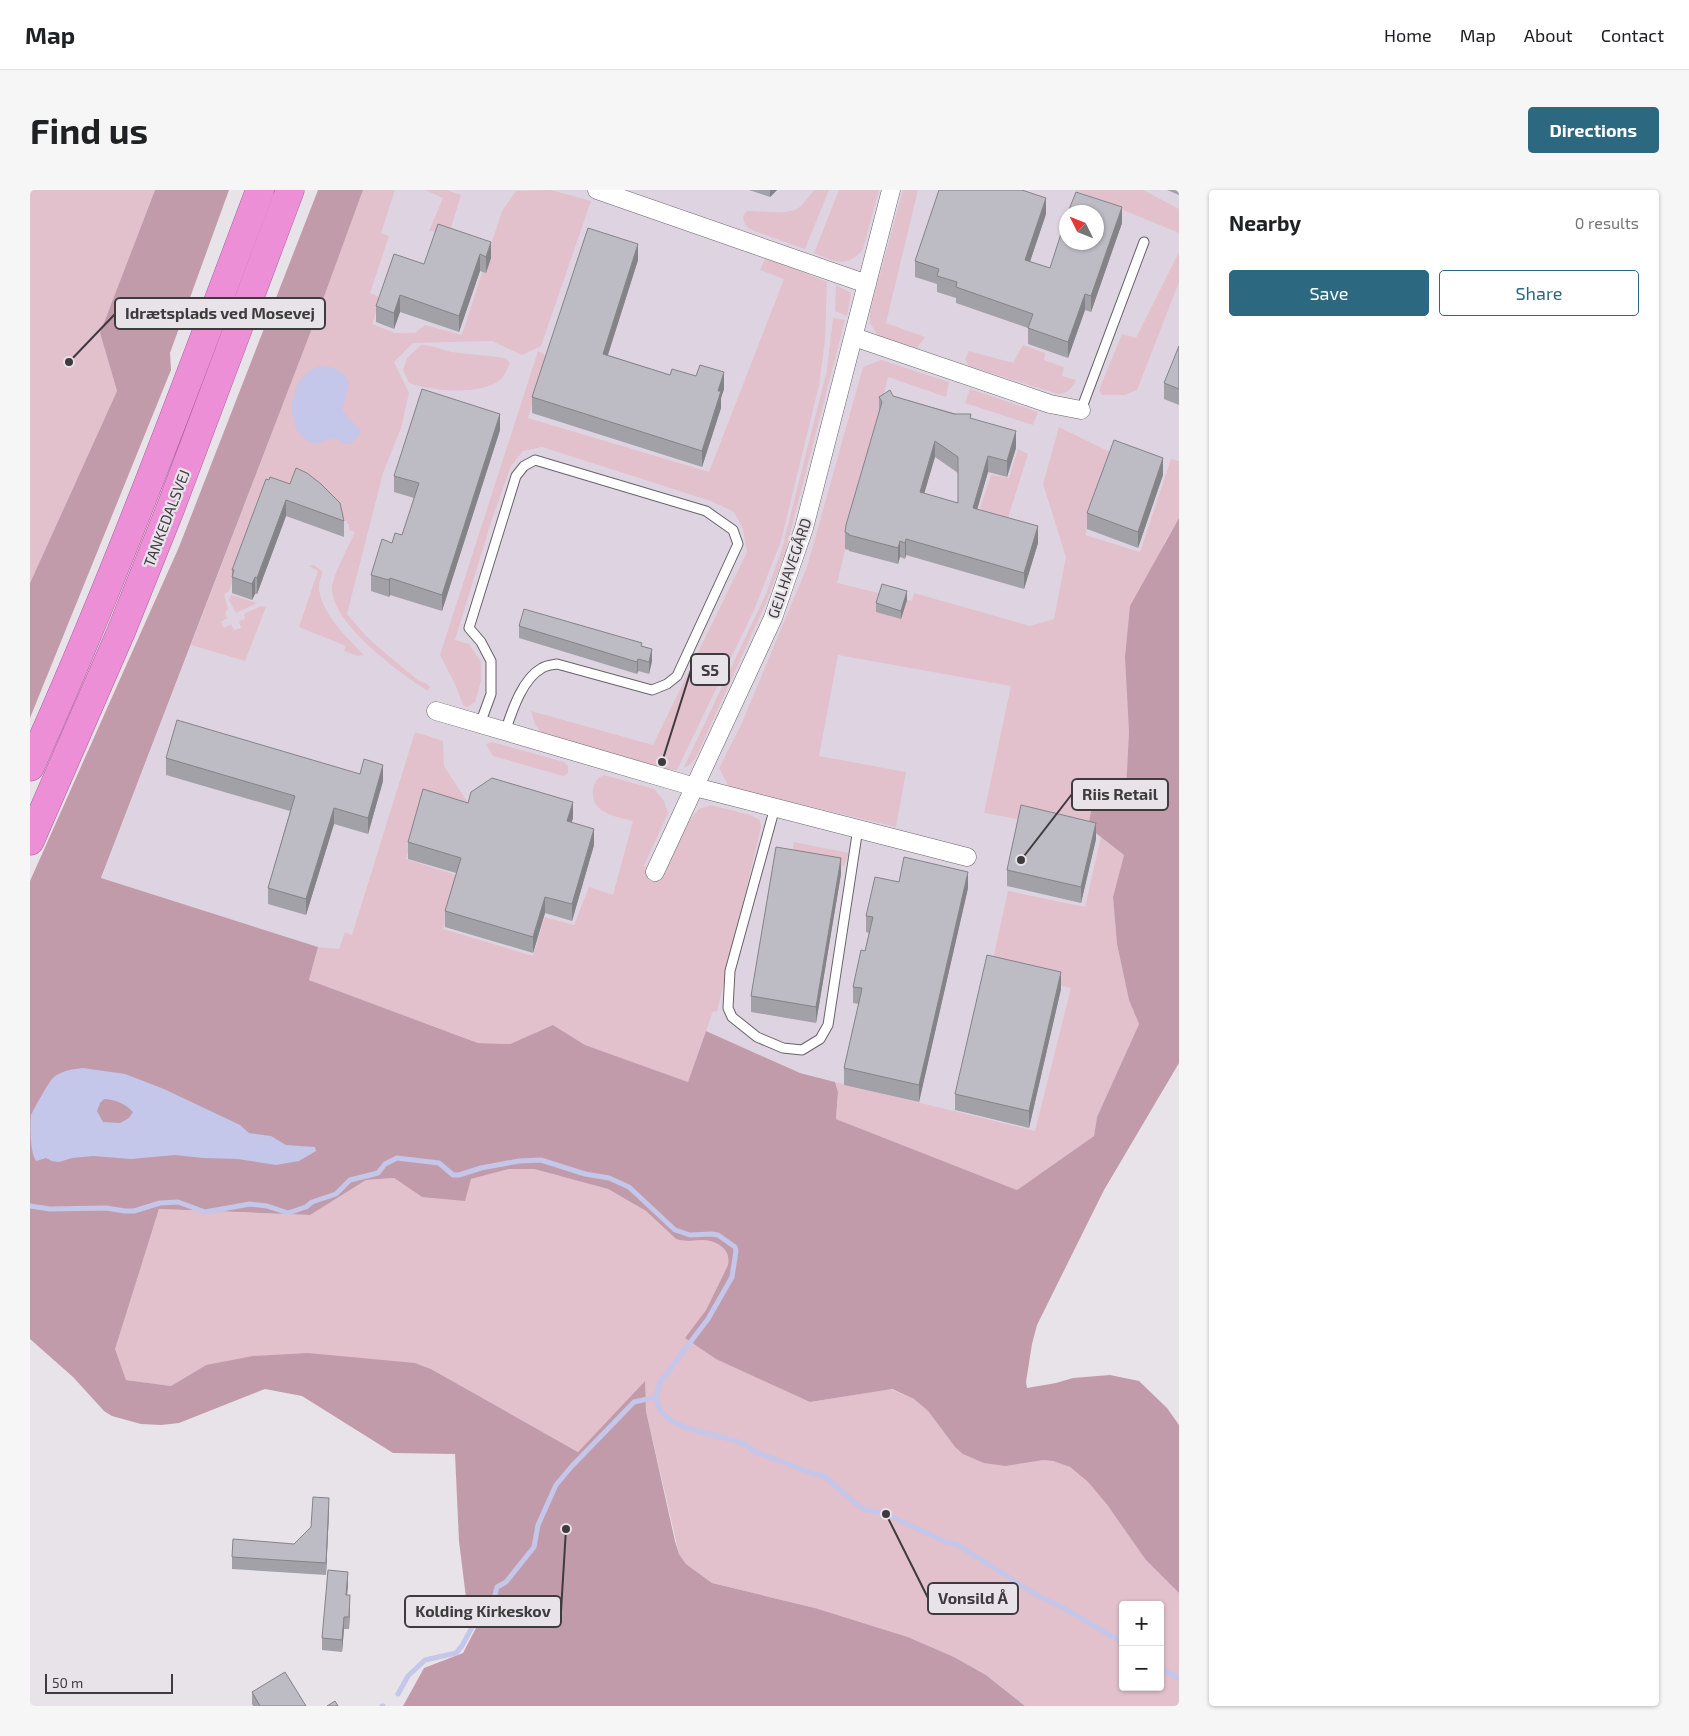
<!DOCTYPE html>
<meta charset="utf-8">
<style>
body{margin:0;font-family:"Exo 2",sans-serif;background:#f6f6f6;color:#202124}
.controls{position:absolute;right:15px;bottom:15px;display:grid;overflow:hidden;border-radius:5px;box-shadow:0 1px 4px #0004}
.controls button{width:45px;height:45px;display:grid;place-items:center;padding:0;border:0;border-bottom:1px solid #e0e0e0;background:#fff;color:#202124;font:25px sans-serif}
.compass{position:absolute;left:1029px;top:15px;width:45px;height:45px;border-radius:50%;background:#fff;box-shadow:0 1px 4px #0004;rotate:313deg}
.scale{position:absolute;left:15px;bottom:12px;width:128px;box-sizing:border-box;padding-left:5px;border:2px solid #3d3b3e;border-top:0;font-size:14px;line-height:18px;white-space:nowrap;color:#3d3b3e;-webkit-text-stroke:4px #e8e3e9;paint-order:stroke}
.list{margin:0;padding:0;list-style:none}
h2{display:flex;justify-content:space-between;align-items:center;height:65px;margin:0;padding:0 20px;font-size:21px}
h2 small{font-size:16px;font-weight:400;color:#757577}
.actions{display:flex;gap:10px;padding:15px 20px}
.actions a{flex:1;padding:11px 0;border:1px solid #2c687f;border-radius:5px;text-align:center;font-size:18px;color:#2c687f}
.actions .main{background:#2c687f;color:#fff}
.map{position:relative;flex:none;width:1149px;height:1516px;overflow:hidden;border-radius:5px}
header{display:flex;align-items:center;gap:30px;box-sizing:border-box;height:70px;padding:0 25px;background:#fff;border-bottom:1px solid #e0e0e0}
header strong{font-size:24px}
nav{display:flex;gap:28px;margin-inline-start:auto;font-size:18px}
.intro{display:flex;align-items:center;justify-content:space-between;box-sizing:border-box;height:120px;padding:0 30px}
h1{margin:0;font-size:35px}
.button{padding:12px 22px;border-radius:5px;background:#2c687f;color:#fff;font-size:18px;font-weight:700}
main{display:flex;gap:30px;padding:0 30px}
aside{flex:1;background:#fff;border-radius:5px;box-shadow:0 1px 4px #0004}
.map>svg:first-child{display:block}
.built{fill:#ded4e1;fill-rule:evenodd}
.green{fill:#e2c0cc;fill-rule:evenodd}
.forest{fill:#c29baa}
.water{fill:#c4c6ea;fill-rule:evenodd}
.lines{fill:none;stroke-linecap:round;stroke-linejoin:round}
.stream{stroke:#c4c6ea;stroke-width:5}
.service-casing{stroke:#676369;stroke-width:11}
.minor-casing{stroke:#676369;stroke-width:19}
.trunk-casing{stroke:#ac5f9b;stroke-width:29}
.service{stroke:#fff;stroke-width:9}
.minor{stroke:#fff;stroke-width:18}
.trunk{stroke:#ec8fd7;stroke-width:28}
.wall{fill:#a3a1a8;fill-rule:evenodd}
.shaded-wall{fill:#848388}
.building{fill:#bdbbc3;stroke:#848388;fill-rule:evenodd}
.labels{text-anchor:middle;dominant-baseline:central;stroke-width:4.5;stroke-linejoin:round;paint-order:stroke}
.street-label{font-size:15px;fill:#3d3b3e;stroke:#e8e3e9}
.leader{fill:none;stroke:#3d3b3e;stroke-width:2}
.callout-dot{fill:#3d3b3e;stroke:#e8e3e9;stroke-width:2}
.callout{fill:#e8e3e9;stroke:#3d3b3e;stroke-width:2}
.callout-label{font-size:16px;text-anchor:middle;font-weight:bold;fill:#3d3b3e}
</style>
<header>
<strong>Map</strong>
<nav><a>Home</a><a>Map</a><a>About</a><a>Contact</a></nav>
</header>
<div class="intro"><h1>Find us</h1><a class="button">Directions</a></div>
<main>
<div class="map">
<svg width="1149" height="1516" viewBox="0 0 1149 1516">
<rect width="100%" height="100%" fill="#e8e3e9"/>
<path class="built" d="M 333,0 L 1149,0 L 1149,743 L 1067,927 L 987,1000 L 805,892 L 770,883 L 676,841 L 658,892 L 71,689 L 291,115 ZM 1036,22 L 1066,22 L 1066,52 L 1036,52 Z"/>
<path class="green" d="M 0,0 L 125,0 L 70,143 L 87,201 L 0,393 Z
M 333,0 L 365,0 L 351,43 L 359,46 L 340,103 L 351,108 L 342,134 L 365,143 L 385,143 L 395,135 L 432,145 L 472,21 L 486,1 L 521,0 L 561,11 L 511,156 L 492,165 L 462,151 L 383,153 L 364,172 L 379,203 L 371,238 L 353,283 L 317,424 L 336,446 L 354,462 L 389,491 L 396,493 L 400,497 L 398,501 C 370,483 303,435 302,399 C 302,386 319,356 325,342 L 319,340 L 319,335 L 306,319 L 264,293 C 246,297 232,295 226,315 L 230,316 L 199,401 L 194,405 L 198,419 L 195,422 L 197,428 L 191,432 L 194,438 L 201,434 L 204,440 L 211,438 L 209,431 L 215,429 L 214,424 L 231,416 L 236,417 L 215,471 L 161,455 L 291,115 Z
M 395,0 L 417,0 L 431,5 L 420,41 L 409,42 L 399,41 L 413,8 Z
M 784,0 L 799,0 L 775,59 L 724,41 C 716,37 714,35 713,26 L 717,21 C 732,20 759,27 771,16 C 776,11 780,5 784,0 Z
M 809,0 L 849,0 L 833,59 C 817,79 804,71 784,63 Z
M 873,0 L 888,0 L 856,133 L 895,147 L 887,158 L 848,146 L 840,133 L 840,121 Z
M 1045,0 L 1113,0 L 1149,19 L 1149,43 Z
M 1149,62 L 1149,92 L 1107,200 L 1095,205 L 1072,205 L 1069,200 L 1092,144 L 1106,148 Z
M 736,67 L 797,92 L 795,150 L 789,195 L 751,351 L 724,420 L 647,580 L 631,578 L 518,546 C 505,539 505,534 501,521 L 623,555 L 717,362 L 713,339 L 704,322 L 681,311 L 512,257 L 493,261 L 481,276 L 462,329 L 425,450 L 439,454 L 451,472 L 451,491 L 445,512 L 437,517 L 433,515 L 425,494 L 410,465 L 508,161 L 517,166 L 498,228 L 679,282 L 754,89 L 730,80 Z
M 806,95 L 821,103 L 817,126 L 805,121 Z
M 803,128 L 815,130 L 755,363 L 736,413 L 666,567 L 660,575 L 654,577 L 736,404 L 752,359 L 797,180 Z
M 391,155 C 402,155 412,160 422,162 C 440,165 458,165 475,168 L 480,173 C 477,179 475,186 470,190 C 449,206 402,201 379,193 L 373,180 L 377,168 Z
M 993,155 L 1015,163 L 1014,170 L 1034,177 L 1032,186 L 1046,190 C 1042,199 1038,203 1028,204 L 939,176 L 935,169 L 939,161 L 983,173 Z
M 851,170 L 919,192 L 916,207 L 858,187 L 807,393 L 882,411 L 884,403 L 1000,436 L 1024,429 L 1036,367 L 1013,294 L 1029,237 L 1084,264 L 1055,345 L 1110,362 L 1141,269 L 1149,271 L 1149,328 L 1134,353 L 1099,541 L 1096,601 L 1062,616 L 1058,637 L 988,629 L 954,623 L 981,496 L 808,465 L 789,566 L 876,582 L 866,637 L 699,597 L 689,578 L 711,535 L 777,377 L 833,177 Z
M 940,199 L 1008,222 L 1003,235 L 935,213 Z
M 988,259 L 998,264 L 977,331 L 948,325 L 961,285 L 979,288 Z
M 284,375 L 293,382 C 291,386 289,392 289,397 C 290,422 317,448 334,465 L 328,466 L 314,461 L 316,456 L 269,437 L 288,381 L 279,376 Z
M 201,405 L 227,413 L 206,423 L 199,410 Z
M 385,542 L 413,551 L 414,576 L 440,616 L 392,615 L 376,669 L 429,686 L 413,739 L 503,766 L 515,727 L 544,735 L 559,697 L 583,705 L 603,631 C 585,626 561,624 563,600 C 564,592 567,588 574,585 L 624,599 L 634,611 L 638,623 L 614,676 L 633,685 L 659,631 L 669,619 L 681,615 L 720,625 L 730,630 L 731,637 L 687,822 L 683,821 L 658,892 L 555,855 L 523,835 L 480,854 L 448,853 L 279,790 L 288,757 L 309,759 L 315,742 L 322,745 Z
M 462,552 L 534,572 L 538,576 L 538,583 L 533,586 L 463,566 L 456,554 Z
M 1071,647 L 1094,665 L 1083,707 L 1087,754 L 1099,810 L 1109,834 L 1067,927 L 1064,946 L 987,1000 L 806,929 L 808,902 L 805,892 L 1005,941 L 1041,798 L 961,778 L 978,701 L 1055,717 Z
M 764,652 L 819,663 L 814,676 L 761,671 Z
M 479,979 L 504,979 L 578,999 L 616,1021 L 646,1049 C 663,1055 676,1044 692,1057 C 698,1062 699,1068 698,1075 L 676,1120 L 656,1148 L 780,1212 L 860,1199 L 884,1209 L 898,1221 L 925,1257 L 1023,1271 L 1040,1277 L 1058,1292 L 1149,1403 L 1149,1516 L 995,1516 L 956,1485 L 924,1467 L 878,1447 L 785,1418 L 682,1393 L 656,1374 L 649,1364 L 616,1221 L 614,1192 L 548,1262 L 401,1179 L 385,1173 L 354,1172 L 176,1175 L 141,1196 L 96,1190 L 84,1159 L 129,1019 L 279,1025 L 336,990 L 364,988 L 392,1007 L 441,989 ZM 1093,1415 L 1130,1415 L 1130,1497 L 1093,1497 Z"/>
<path class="forest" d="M 125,0 L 199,0 L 140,163 L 141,180 L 0,528 L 0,393 L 87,201 L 70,143 Z
M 288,0 L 333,0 L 291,115 L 71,688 L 288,757 L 279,790 L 448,853 L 480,854 L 523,835 L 555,855 L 658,892 L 676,841 L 770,883 L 805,892 L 808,902 L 806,929 L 987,1000 L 1064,946 L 1067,927 L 1109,834 L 1099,810 L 1087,754 L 1083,707 L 1094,665 L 1058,637 L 1062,616 L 1096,601 L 1099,541 L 1095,467 L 1100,416 L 1149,328 L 1149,873 L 1074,1000 L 1007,1135 L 1002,1154 L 996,1192 L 997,1198 L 1026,1193 L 1043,1188 L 1080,1185 L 1109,1191 L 1137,1218 L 1149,1235 L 1149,1403 L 1116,1370 L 1078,1316 L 1058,1292 L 1040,1277 L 1023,1271 L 1013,1270 L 975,1276 L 954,1273 L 933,1264 L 925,1257 L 898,1221 L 884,1209 L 862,1199 L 780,1212 L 686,1169 L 655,1148 L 676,1120 L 698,1075 C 699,1068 698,1062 692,1057 C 676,1044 663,1055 646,1049 L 616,1021 L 578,999 L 504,979 L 479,979 L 441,989 L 435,1011 L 392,1007 L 364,988 L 336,990 L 280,1025 L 129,1019 L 85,1159 L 96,1190 L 141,1196 L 176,1175 L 223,1166 L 278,1163 L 385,1173 L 401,1179 L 548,1262 L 615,1191 L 616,1221 L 645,1351 L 649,1364 L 656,1374 L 682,1393 L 785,1418 L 878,1447 L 924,1467 L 956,1485 L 995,1516 L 373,1516 L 394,1478 L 433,1463 L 446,1438 L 437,1416 L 429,1351 L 425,1264 L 363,1263 L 272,1206 L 235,1199 L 149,1233 L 131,1235 L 111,1234 L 82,1226 L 74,1221 L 43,1187 L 0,1149 L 0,691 L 149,357 Z"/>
<path class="water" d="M 290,176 C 304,176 313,180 319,193 L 312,221 L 331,241 C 328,247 321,257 313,253 C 307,250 314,251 307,249 C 296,246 291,258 278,251 C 251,234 260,185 290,176 Z
M 53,878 L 95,884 L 134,899 L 210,935 L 219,943 L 241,946 L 256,955 L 285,957 L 286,961 L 269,971 L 246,975 L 208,969 L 173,968 L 145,965 L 101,969 L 63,966 L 42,968 L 29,972 L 22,971 L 16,968 L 6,971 C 0,963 0,935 1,925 C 3,921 19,891 23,888 C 30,881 43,879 53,878 ZM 74,909 C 84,909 96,914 103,922 L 99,928 L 90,933 L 73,932 L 67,921 L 70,913 Z"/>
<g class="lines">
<path class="stream" d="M 0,1016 L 20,1019 L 76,1018 L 95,1021 L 104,1021 L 130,1013 L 148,1012 L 175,1022 L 220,1014 L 237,1016 L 258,1023 L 276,1017 L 282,1012 L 306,1004 L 320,990 L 348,983 L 355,974 L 367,968 L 409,973 L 423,985 L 429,985 L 451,978 L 489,971 L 511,970 L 555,984 L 579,988 L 599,997 L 645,1040 L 660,1045 L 681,1044 L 688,1045 L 705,1057 L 706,1061 L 702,1087 L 678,1129 L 630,1192 C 610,1241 686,1241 714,1254 C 718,1255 721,1259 723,1261 L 784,1284 L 793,1285 L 826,1314 L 834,1319 L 856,1324 L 916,1352 L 926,1354 L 1010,1407 C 1039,1418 1065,1438 1093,1452
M 1130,1477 L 1149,1488
M 368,1504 L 378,1486 L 395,1470 L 426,1463 L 432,1456 L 441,1439 L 464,1409 L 467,1397 L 476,1392 L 504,1357 L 508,1335 L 526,1295 L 542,1276 L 604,1212 L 626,1207
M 352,1516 L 353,1516"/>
<g class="service-casing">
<path id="service" d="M 1051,220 L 1114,52
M 450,534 L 461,504 L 461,471 L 451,452 L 439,438 L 486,286 L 494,276 L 505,270 L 676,321 L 703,340 L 708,354 L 647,486 L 637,494 L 622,500 L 527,474 C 522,475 517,475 512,478 C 492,489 482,521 475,542
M 745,617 L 700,781 L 698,818 L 702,827 L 727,847 L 753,858 L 772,860 L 790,849 L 798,835 L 828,638"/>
</g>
<g class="minor-casing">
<path id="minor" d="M 567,0 L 837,94
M 824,147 L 1020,214 L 1051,220
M 406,521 L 665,597 L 937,667
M 625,682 L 743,428 L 774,338 L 861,0"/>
</g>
<g class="trunk-casing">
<path id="trunk" d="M 0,577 C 85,388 157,194 230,0
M 0,651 L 91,442 L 141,317 L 260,0"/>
</g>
<use href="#service" class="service"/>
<use href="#minor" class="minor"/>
<use href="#trunk" class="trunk"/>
</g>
<path class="wall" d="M 719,0 L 747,0 L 740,7 Z
M 1137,0 L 1149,0 L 1149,5 Z
M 1016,24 L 1000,72 L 1020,78 L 1092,33 L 1061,122 L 1055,120 L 1038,168 L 998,154 L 998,138 L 926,113 L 926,108 L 907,102 L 907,94 L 885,87 L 885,71 Z
M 408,34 L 461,68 L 456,83 L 450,81 L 429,142 L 370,122 L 364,139 L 346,132 L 346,116 L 394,74 Z
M 608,70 L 578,165 L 640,185 L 694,199 L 691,208 L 691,218 L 672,277 L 502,223 L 502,207 Z
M 1149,156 L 1149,215 L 1134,209 L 1134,193 Z
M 863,206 L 941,228 L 986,258 L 977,287 L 958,282 L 947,319 L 1008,353 L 994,399 L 876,365 L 875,369 L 870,367 L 868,374 L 819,361 L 819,360 L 815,359 L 815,342 L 849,223 L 849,207 ZM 905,267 L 928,283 L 928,313 L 894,303 Z
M 470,240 L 412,421 L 360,405 L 359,407 L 341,401 L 341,385 L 362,353 L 372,345 L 384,308 L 364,302 L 364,286 Z
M 1133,285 L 1108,358 L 1057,339 L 1057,323 Z
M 239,290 L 260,294 L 314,331 L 314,347 L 256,326 L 227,404 L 225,404 L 222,410 L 202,403 L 202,380 Z
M 877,410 L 871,429 L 846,422 L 846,413 Z
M 489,436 L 612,456 L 622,471 L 619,484 L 608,481 L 607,484 L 489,448 Z
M 136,568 L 353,591 L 338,644 L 304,634 L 276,725 L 238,714 L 238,698 L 260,621 L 136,585 Z
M 438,613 L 543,628 L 541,632 L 564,655 L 542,731 L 515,723 L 503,763 L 415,737 L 415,721 L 426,683 L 378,669 L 378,652 Z
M 1066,649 L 1051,713 L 977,696 L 977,680 Z
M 811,684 L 786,833 L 721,822 L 721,806 Z
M 869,692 L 938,698 L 889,912 L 814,895 L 814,878 L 829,814 L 823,813 L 823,797 L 835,761 L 839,743 L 836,742 L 836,726 Z
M 1031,799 L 999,938 L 925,920 L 925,904 Z
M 299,1321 L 296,1385 L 202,1379 L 202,1367 L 264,1354 Z
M 318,1394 L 317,1405 L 320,1418 L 319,1439 L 314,1439 L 312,1462 L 292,1460 L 292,1448 Z
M 222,1502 L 276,1516 L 223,1516 L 222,1514 Z"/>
<path class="shaded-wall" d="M 740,0 L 747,0 L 740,7 Z
M 1016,8 L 1016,24 L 995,86 L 995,70 Z
M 1092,17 L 1092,33 L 1061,122 L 1061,106 Z
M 461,52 L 461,68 L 456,83 L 456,67 Z
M 608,54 L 608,70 L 573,180 L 573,164 Z
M 450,64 L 450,81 L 429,142 L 429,126 Z
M 1055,104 L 1055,120 L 1038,168 L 1038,152 Z
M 370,105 L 370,122 L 364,139 L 364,123 Z
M 694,182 L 694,199 L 691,208 L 691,218 L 672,277 L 672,261 L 688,201 Z
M 470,224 L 470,240 L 412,421 L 412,405 Z
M 986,241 L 986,258 L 977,287 L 977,271 Z
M 905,251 L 905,267 L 890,318 L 890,302 Z
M 958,266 L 958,282 L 943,334 L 943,318 Z
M 1133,268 L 1133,285 L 1108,358 L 1108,342 Z
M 256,310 L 256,326 L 227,404 L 227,388 Z
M 1008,336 L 1008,353 L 994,399 L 994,383 Z
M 876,349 L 876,365 L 875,369 L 875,353 Z
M 870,351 L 870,367 L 868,374 L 868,358 Z
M 225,387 L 225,404 L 222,410 L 222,394 Z
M 360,388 L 360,405 L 359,407 L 359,390 Z
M 877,401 L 877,410 L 871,429 L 871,421 Z
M 622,459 L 622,471 L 619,484 L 619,472 Z
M 608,469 L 608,481 L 607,484 L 607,472 Z
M 353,575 L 353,591 L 338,644 L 338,628 Z
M 543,612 L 543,628 L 537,647 L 537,631 Z
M 304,618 L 304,634 L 276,725 L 276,709 Z
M 1066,633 L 1066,649 L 1051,713 L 1051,697 Z
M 564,639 L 564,655 L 542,731 L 542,714 Z
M 811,668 L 811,684 L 786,833 L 786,817 Z
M 938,682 L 938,698 L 889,912 L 889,895 Z
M 515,707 L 515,723 L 503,763 L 503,747 Z
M 1031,782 L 1031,799 L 999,938 L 999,921 Z
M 299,1308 L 299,1321 L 296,1385 L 296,1373 Z
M 318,1382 L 318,1394 L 316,1417 L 316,1405 Z
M 320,1405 L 320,1418 L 319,1439 L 319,1427 Z
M 314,1427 L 314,1439 L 312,1462 L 312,1450 Z"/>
<path class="building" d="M 909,0 L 992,0 L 1016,8 L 995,70 L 1020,78 L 1036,28 L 1036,52 L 1066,52 L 1066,22 L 1038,22 L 1046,2 L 1092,17 L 1061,106 L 1055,104 L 1038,152 L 998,138 L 1003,124 L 926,97 L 927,92 L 907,86 L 909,79 L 885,71 Z
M 408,34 L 461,52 L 456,67 L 450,64 L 429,126 L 370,105 L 364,123 L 346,116 L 364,64 L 394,74 Z
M 558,38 L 608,54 L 573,164 L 640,185 L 642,179 L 666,186 L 670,175 L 694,182 L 688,201 L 691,201 L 672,261 L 502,207 Z
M 1149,156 L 1149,199 L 1134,193 Z
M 392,199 L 470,224 L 412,405 L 360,388 L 359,390 L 341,385 L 352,349 L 362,353 L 365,343 L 372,345 L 389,293 L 364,286 Z
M 860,200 L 863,206 L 924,224 L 941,224 L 940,228 L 986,241 L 977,271 L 958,266 L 943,318 L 1008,336 L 994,383 L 876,349 L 875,353 L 870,351 L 868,358 L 819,345 L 819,344 L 815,342 L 816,335 L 852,212 L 849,207 ZM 905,251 L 928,267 L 928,313 L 890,302 Z
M 1084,250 L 1133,268 L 1108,342 L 1057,323 Z
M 266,278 L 277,283 L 291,294 L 310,313 L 314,331 L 256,310 L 227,388 L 225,387 L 222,394 L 202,387 L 204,380 L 202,380 L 236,289 L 239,290 L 240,287 L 260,294 Z
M 852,394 L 877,401 L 871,421 L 846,413 Z
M 494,419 L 612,453 L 611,456 L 622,459 L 619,472 L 608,469 L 607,472 L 489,436 Z
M 147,530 L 330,584 L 334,569 L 353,575 L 338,628 L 304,618 L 276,709 L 238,698 L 265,606 L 136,568 Z
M 462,588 L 543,612 L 537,631 L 564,639 L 542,714 L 515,707 L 503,747 L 415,721 L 431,668 L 378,652 L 393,599 L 438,613 L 441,602 Z
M 991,615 L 1066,633 L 1051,697 L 977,680 Z
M 746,657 L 811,668 L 786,817 L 721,806 Z
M 874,667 L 938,682 L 889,895 L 814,878 L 831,803 L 832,798 L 823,797 L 831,760 L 835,761 L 843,727 L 836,726 L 845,687 L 869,692 Z
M 957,765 L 1031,782 L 999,921 L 925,904 Z
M 283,1307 L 299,1308 L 296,1373 L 202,1367 L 203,1349 L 264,1354 L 281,1337 Z
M 298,1380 L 318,1382 L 316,1405 L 320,1405 L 319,1427 L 314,1427 L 312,1450 L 292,1448 Z
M 255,1482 L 276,1516 L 230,1516 L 222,1502 Z
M 305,1511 L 308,1516 L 297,1516 Z"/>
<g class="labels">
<g class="street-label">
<text transform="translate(136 328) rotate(-69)">TANKEDALSVEJ</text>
<text transform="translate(759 378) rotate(-71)">GEJLHAVEGÅRD</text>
</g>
</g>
<path class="leader" d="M39 172L85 124M632 572L661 480M991 670L1042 604M856 1324L898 1408M536 1339L531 1421"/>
<g class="callout-dot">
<circle cx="39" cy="172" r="5"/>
<circle cx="632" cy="572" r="5"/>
<circle cx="991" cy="670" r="5"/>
<circle cx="856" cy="1324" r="5"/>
<circle cx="536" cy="1339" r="5"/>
</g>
<g class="callout">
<rect x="85" y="108" width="210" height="31" rx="5"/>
<rect x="661" y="464" width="38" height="31" rx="5"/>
<rect x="1042" y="589" width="96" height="31" rx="5"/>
<rect x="898" y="1393" width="90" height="31" rx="5"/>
<rect x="375" y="1406" width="156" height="31" rx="5"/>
</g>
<g class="callout-label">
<text x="190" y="129">Idrætsplads ved Mosevej</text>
<text x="680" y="486">S5</text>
<text x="1090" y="610">Riis Retail</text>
<text x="943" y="1414">Vonsild Å</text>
<text x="453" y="1427">Kolding Kirkeskov</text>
</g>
</svg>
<div class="controls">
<button>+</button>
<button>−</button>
</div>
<svg class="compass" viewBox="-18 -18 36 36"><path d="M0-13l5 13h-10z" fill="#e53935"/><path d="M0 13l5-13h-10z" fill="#757577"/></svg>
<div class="scale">50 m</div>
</div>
<aside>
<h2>Nearby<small>0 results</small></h2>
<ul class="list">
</ul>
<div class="actions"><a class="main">Save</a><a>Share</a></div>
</aside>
</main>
